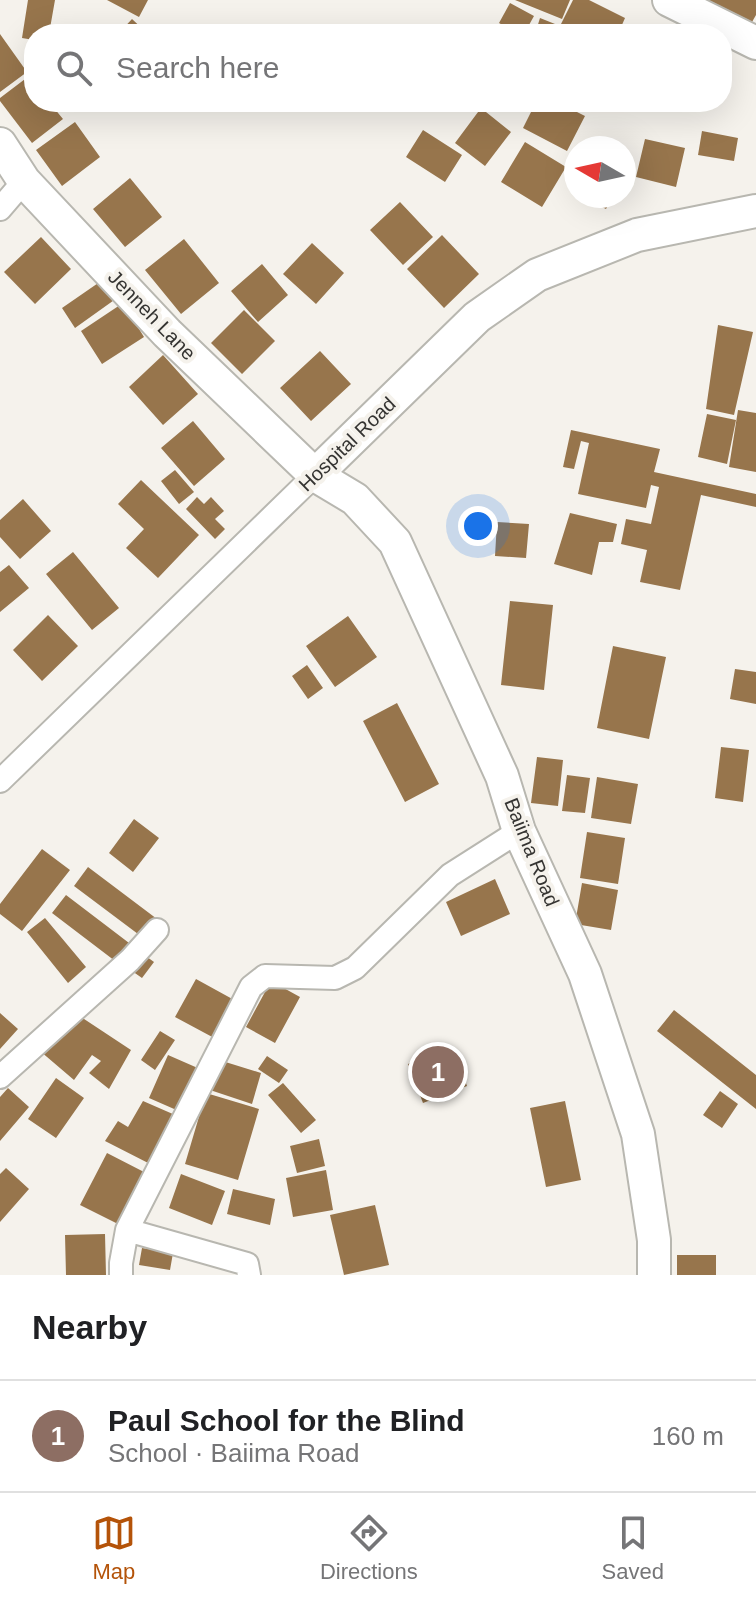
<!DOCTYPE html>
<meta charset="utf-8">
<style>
body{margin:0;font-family:Arial,sans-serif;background:#f6f6f6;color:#202124}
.compass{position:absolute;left:564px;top:136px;width:72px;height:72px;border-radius:50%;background:#fff;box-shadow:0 8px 32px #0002;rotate:279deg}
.you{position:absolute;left:478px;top:526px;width:28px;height:28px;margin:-20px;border:6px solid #fff;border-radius:50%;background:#1a73e8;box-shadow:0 0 0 12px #1a73e833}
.badge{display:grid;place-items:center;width:52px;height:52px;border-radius:50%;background:#b45309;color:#fff;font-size:26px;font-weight:700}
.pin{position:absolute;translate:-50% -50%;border:4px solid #fff;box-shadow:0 2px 8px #0006}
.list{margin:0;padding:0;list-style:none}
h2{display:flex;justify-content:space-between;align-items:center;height:104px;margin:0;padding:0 32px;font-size:34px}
h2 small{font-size:26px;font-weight:400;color:#757577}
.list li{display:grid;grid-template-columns:52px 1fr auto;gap:24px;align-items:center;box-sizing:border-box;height:112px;padding:0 32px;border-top:2px solid #e0e0e0}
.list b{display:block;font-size:30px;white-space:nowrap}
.list p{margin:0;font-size:26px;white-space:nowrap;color:#757577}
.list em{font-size:26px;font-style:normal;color:#757577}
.icon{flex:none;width:44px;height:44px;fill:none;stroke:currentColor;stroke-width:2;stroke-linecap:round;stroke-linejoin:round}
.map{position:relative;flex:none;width:756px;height:1275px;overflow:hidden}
.search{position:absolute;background:#fff;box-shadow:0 8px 32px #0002;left:24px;right:24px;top:24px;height:88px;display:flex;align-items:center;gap:20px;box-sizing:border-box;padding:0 28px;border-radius:32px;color:#757577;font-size:30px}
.sheet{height:216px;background:#fff}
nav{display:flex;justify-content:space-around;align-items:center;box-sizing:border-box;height:112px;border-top:2px solid #e0e0e0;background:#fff;font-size:22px;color:#757577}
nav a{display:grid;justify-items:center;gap:4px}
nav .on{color:#b45309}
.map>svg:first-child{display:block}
.building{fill:#97754c}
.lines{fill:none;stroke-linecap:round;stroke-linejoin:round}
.street-casing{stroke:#b8b7b0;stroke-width:26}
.secondary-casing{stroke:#b8b7b0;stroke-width:36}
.street{stroke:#fff;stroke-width:22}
.secondary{stroke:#fff;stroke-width:32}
.labels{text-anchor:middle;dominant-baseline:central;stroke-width:8;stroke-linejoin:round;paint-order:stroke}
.street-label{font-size:20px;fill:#353432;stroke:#f5f2ec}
</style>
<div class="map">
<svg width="756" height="1275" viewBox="0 0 756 1275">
<rect width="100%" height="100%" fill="#f5f2ec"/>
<path class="building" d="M 28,0 L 55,0 L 49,34 L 34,34 L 34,40 L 22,38 Z
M 107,0 L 148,0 L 139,17 Z
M 515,0 L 570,0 L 562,19 Z
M 573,0 L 589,0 L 625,18 L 618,34 L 567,34 L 558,30 L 556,34 L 535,34 L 540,18 L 560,26 Z
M 707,0 L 756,0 L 756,15 L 752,22 Z
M 510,3 L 534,16 L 524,34 L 518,34 L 499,23 Z
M 132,19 L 148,34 L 118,34 Z
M 0,34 L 27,72 L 0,92 Z
M 29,76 L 34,82 L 34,102 L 49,102 L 63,119 L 32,143 L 0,101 L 0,98 Z
M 536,102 L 557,102 L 585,116 L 567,151 L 523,128 Z
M 603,102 L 636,102 L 635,111 L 603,106 Z
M 481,108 L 511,132 L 485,166 L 455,143 Z
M 75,122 L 100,157 L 62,186 L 36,150 Z
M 423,130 L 462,155 L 445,182 L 406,157 Z
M 702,131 L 738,138 L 734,161 L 698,155 Z
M 645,139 L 685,148 L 676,187 L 636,177 Z
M 525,142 L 566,167 L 542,207 L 501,182 Z
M 130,178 L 162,217 L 125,247 L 93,209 Z
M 580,196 L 613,196 L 606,209 Z
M 400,202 L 433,237 L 403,265 L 370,230 Z
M 442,235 L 479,274 L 444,308 L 407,269 Z
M 41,237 L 71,269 L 35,304 L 4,272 Z
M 184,239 L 219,283 L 181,314 L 145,270 Z
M 312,243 L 344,273 L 316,304 L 283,274 Z
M 262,264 L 288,295 L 258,322 L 231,291 Z
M 104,279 L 117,298 L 75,328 L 62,308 Z
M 123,303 L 144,337 L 102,364 L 81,331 Z
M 244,310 L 275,341 L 242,374 L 211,343 Z
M 718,325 L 753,332 L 734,415 L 706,409 Z
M 320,351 L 351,384 L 311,421 L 280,388 Z
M 163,355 L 198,394 L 163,425 L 129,387 Z
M 738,410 L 756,413 L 756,472 L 729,467 Z
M 707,414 L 736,420 L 727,464 L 698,457 Z
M 193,421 L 225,459 L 194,486 L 161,448 Z
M 571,430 L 660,449 L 654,472 L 756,494 L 756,507 L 701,495 L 680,590 L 640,582 L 647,550 L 621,544 L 626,519 L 651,524 L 659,487 L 651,485 L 646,508 L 578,494 L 589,443 L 581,441 L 574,469 L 563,467 Z
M 175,470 L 194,492 L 179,504 L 161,481 Z
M 141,480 L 199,535 L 158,578 L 126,548 L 144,529 L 118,504 Z
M 197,497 L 204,504 L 211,497 L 224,511 L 215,519 L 225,529 L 215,539 L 186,509 Z
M 23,499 L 51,531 L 20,559 L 0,537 L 0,520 Z
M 570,513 L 617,524 L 613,542 L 599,542 L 592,575 L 554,564 Z
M 497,522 L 529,524 L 526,558 L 495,556 Z
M 73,552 L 119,608 L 92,630 L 46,574 Z
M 9,565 L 29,588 L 0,612 L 0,572 Z
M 510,601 L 553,605 L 544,690 L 501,685 Z
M 48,615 L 78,646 L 42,681 L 13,650 Z
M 348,616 L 377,657 L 335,687 L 306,646 Z
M 613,646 L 666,657 L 649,739 L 597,728 Z
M 307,665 L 323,688 L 308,699 L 292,676 Z
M 735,669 L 756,672 L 756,704 L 730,699 Z
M 397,703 L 439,784 L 405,802 L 363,721 Z
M 721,747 L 749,750 L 743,802 L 715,798 Z
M 537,757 L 563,760 L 558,806 L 531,803 Z
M 567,775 L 590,778 L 585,813 L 562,811 Z
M 597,777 L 638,784 L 631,824 L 591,818 Z
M 134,819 L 159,838 L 133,872 L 109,853 Z
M 587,832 L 625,838 L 618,884 L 580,878 Z
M 42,849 L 70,870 L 22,931 L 0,914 L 0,904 Z
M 88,867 L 157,919 L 148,931 L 143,928 L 138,934 L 74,886 Z
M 495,879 L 510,914 L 461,936 L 446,902 Z
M 582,883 L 618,890 L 611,930 L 575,924 Z
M 66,895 L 133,946 L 119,964 L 52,913 Z
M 45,918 L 86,967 L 68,983 L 27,932 Z
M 143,954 L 154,962 L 142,978 L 132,971 Z
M 196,979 L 236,1001 L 216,1039 L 175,1017 Z
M 271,981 L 300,997 L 275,1043 L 246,1027 Z
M 674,1010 L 756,1075 L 756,1109 L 657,1031 Z
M 0,1013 L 18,1029 L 0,1049 Z
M 75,1013 L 131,1050 L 109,1089 L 89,1073 L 101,1061 L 92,1055 L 74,1080 L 40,1051 Z
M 160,1031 L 175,1040 L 155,1070 L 141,1060 Z
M 453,1047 L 467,1086 L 423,1103 L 408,1064 Z
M 168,1055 L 200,1069 L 181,1112 L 149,1098 Z
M 267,1056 L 288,1070 L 279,1083 L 258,1069 Z
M 219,1060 L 261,1073 L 252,1104 L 210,1090 Z
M 56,1078 L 84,1098 L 56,1138 L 28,1119 Z
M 283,1083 L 316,1120 L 301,1133 L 268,1095 Z
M 8,1088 L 29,1107 L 0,1141 L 0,1097 Z
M 720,1091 L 738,1104 L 722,1128 L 703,1115 Z
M 206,1093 L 259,1109 L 238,1180 L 185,1164 Z
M 143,1101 L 182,1118 L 154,1166 L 105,1141 L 118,1121 L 128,1127 Z
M 565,1101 L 581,1180 L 546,1187 L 530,1108 Z
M 319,1139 L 325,1166 L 297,1173 L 290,1146 Z
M 107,1153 L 144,1172 L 118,1224 L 80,1205 Z
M 6,1168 L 29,1189 L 0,1222 L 0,1174 Z
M 326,1170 L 333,1210 L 293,1217 L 286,1178 Z
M 181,1174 L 225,1191 L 212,1225 L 169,1208 Z
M 233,1189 L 275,1199 L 270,1225 L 227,1214 Z
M 375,1205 L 389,1265 L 344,1275 L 330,1215 Z
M 105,1234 L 106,1275 L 66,1275 L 65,1235 Z
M 142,1248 L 173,1253 L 170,1270 L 139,1265 Z
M 677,1255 L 716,1255 L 716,1275 L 677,1275 Z"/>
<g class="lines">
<g class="street-casing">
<path id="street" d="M 0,209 L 24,181
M 0,781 L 315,475
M 0,1077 L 130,960 L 157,930
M 127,1230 L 247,1264 L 249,1275
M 121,1275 L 121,1263 L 127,1230 L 251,987 L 265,976 L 335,978 L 355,968 L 450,875 L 519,831"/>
</g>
<g class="secondary-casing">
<path id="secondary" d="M 669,0 L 756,43
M 0,144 L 24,181 L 167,333 L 315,475 L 355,499 L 395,542 L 502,776 L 519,831 L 585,974 L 638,1134 L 654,1240 L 654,1275
M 315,475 L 477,317 L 537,275 L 637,235 L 756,211"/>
</g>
<use href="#street" class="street"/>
<use href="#secondary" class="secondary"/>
</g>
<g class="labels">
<g class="street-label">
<text transform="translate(152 315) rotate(46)">Jenneh Lane</text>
<text transform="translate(347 444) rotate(-44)">Hospital Road</text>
<text transform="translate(532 852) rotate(68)">Baiima Road</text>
</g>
</g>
</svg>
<svg class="compass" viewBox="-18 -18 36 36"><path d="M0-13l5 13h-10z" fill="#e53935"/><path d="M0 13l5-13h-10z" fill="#757577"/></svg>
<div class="you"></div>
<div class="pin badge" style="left:438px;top:1072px;background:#8d6e63">1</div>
<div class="search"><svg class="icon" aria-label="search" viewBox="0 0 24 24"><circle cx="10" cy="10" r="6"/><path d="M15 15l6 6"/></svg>Search here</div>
</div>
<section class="sheet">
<h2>Nearby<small></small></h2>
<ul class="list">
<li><span class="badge" style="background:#8d6e63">1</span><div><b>Paul School for the Blind</b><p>School · Baiima Road</p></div><em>160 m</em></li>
</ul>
</section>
<nav>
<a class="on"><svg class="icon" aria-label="map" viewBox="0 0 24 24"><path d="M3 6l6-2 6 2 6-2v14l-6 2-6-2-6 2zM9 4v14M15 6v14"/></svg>Map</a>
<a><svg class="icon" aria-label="directions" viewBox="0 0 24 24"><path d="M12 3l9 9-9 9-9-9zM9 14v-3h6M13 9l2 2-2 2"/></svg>Directions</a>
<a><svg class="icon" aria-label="saved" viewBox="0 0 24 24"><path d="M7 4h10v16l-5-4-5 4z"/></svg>Saved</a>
</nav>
